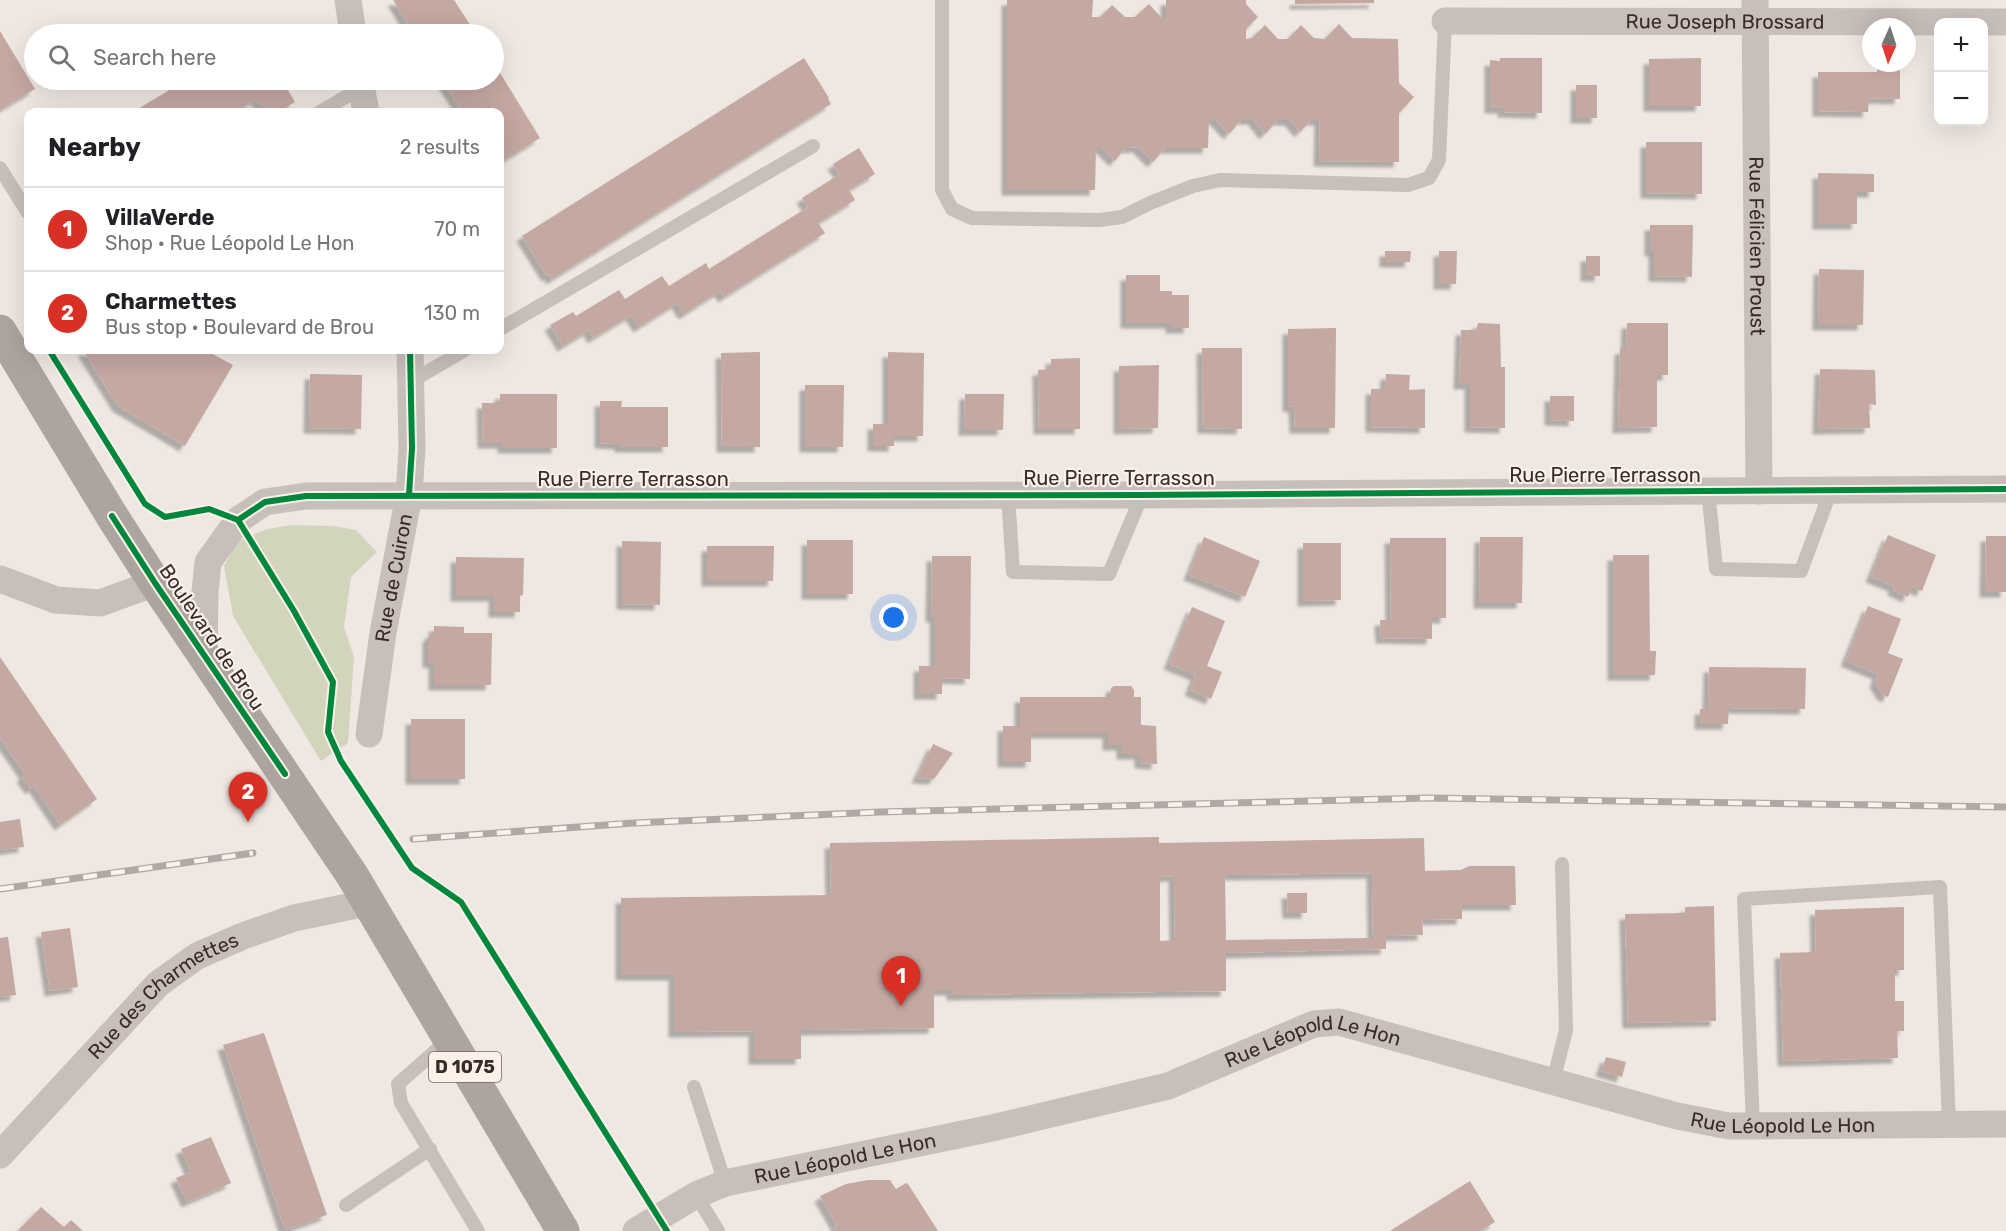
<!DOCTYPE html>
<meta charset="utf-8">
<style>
body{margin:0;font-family:Rubik,sans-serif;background:#f6f6f6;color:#202124}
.controls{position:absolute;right:18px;top:18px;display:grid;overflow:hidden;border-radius:12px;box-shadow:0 6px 24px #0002}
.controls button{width:54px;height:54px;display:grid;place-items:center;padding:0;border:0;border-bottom:2px solid #e0e0e0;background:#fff;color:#202124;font:30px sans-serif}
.compass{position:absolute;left:1862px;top:18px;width:54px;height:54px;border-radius:50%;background:#fff;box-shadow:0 6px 24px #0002;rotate:183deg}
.you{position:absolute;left:894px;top:618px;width:21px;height:21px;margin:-15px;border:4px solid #fff;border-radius:50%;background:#1a73e8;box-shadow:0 0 0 9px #1a73e833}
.badge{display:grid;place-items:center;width:39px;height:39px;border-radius:50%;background:#d93025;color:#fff;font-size:20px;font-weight:700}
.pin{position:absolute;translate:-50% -50px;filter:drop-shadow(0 2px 3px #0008)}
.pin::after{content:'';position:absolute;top:32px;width:21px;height:18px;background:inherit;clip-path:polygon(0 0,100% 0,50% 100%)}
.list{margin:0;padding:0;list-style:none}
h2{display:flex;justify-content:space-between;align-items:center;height:78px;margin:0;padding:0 24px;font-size:26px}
h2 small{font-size:20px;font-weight:400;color:#757577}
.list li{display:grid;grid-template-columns:39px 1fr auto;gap:18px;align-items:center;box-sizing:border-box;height:84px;padding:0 24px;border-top:2px solid #e0e0e0}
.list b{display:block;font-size:22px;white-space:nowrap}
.list p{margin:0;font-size:20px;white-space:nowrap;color:#757577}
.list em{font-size:20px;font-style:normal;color:#757577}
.icon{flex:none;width:33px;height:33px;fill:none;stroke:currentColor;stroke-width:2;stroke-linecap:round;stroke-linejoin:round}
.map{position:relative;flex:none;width:2006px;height:1231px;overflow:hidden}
.search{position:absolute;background:#fff;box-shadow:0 6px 24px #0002;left:24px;top:24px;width:480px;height:66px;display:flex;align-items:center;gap:15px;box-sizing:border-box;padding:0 21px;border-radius:33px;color:#757577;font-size:22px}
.panel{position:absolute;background:#fff;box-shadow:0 6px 24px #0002;left:24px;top:108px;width:480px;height:246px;border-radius:12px}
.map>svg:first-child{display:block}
.green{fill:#d2d4bb}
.building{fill:#c4a8a2;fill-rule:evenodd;filter:url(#shadow)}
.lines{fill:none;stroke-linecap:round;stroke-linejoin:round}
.lane{stroke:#c8bfbb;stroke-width:14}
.street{stroke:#c8bfbb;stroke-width:27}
.primary{stroke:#ada4a0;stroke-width:33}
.rail-casing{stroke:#afa8a5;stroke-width:7}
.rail{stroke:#fbf1e9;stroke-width:4.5;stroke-dasharray:14;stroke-linecap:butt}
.cycleway-casing{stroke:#fbf1e9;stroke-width:10}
.cycleway{stroke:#00873e;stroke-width:6}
.labels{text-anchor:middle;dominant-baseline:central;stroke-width:4.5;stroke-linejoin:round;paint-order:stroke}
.shield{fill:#fbf1e9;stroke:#736662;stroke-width:1.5}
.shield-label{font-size:18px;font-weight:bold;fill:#392b28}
.street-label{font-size:20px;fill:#392b28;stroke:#fbf1e9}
</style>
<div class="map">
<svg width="2006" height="1231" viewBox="0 0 2006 1231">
<defs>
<filter id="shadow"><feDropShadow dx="-5.5" dy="5.5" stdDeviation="1.5" flood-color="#0004"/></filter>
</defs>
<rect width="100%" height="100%" fill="#eee7e2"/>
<path class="green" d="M 292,525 L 333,526 L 356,530 L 377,552 L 351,577 L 344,627 L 354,657 L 348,743 L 321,761 L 233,616 L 224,566 L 237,541 L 267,529 Z"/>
<path class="building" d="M 393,0 L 454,0 L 476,34 L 414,34 Z
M 1007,0 L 1093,0 L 1092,17 L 1100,17 L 1112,5 L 1125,17 L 1135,17 L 1149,4 L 1161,17 L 1166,17 L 1166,0 L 1246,0 L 1246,4 L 1258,17 L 1246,29 L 1246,39 L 1252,38 L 1265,25 L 1278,39 L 1288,39 L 1301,25 L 1314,38 L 1325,39 L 1339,24 L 1352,38 L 1398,39 L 1399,83 L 1414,97 L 1399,113 L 1399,162 L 1319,161 L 1320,120 L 1311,120 L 1300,132 L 1290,120 L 1278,120 L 1265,134 L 1253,119 L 1242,119 L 1229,134 L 1215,119 L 1209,119 L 1208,148 L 1165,148 L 1153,162 L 1138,147 L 1125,148 L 1115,161 L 1102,148 L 1096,148 L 1095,190 L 1007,190 Z
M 1295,0 L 1374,0 L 1374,3 L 1295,4 Z
M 0,31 L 35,89 L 0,110 Z
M 804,58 L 829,98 L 828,99 L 831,104 L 552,279 L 549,274 L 547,276 L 522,236 Z
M 1500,58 L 1542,58 L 1542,113 L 1503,112 L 1503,108 L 1490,108 L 1490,60 L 1500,61 Z
M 1701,58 L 1701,106 L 1649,106 L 1649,59 Z
M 494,63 L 540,138 L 501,162 L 500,162 L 500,112 L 463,112 L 442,80 L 494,80 Z
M 1877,68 L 1900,68 L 1900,99 L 1869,98 L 1868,112 L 1818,111 L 1818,72 L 1877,72 Z
M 186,80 L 282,80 L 295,102 L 278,112 L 265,112 L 256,99 L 237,111 L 239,112 L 133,112 Z
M 1576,85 L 1597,85 L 1597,118 L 1576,118 Z
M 1646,142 L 1702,142 L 1702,194 L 1646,193 Z
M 859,148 L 875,174 L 849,190 L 855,200 L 818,223 L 825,233 L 724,297 L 720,291 L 684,314 L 677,303 L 639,327 L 631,315 L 593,338 L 589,330 L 563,346 L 550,325 L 573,312 L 576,316 L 619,290 L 625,299 L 662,276 L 669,286 L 706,263 L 709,269 L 808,207 L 802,198 L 840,174 L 833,164 Z
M 1818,173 L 1874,174 L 1874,192 L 1857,192 L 1857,224 L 1818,224 Z
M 1650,225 L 1693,225 L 1692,277 L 1654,276 L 1654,251 L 1650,251 Z
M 1385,251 L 1411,251 L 1410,262 L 1385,262 Z
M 1439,251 L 1457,251 L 1456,284 L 1439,284 Z
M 1586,256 L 1600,256 L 1600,276 L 1586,276 Z
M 1819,269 L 1864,270 L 1863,325 L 1818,325 Z
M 1126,275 L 1160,275 L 1160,291 L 1172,291 L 1172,295 L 1189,295 L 1189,328 L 1171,328 L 1171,323 L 1126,323 Z
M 1478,323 L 1500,324 L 1501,367 L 1505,367 L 1505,428 L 1470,427 L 1470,384 L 1459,384 L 1461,330 L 1476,330 Z
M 1627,323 L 1668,323 L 1668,375 L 1657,375 L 1657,427 L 1618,428 L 1620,349 L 1626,349 Z
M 1336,328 L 1335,428 L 1295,428 L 1294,407 L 1288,406 L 1288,329 Z
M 1202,348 L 1242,348 L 1242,429 L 1203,428 Z
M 83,350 L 205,350 L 233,365 L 185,446 L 118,406 Z
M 760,352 L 760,447 L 722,447 L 721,353 Z
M 888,352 L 924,353 L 923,436 L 894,436 L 894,446 L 873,446 L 873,424 L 888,424 Z
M 1080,358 L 1080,429 L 1039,429 L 1038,370 L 1051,369 L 1051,359 Z
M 1159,365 L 1158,428 L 1119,429 L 1119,366 Z
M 1820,369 L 1875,370 L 1876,405 L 1869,404 L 1870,428 L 1818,429 Z
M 310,374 L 362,375 L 361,429 L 309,428 Z
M 1386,374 L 1410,375 L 1409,390 L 1425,389 L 1425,428 L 1371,427 L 1371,389 L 1385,389 Z
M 805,385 L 844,385 L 843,447 L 805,447 Z
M 500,394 L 557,394 L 557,448 L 503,448 L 503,443 L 483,443 L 482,403 L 500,403 Z
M 965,394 L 1004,394 L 1003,430 L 964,430 Z
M 1550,396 L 1574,396 L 1574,421 L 1550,420 Z
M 600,401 L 622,401 L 621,407 L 668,407 L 668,447 L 620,447 L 620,444 L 600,443 Z
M 1888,535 L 1936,555 L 1922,591 L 1912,587 L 1908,597 L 1893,590 L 1894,586 L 1871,577 Z
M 1986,536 L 2006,536 L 2006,592 L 1985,592 Z
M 1204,537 L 1260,561 L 1245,597 L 1189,575 Z
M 1480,537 L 1523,537 L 1522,603 L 1479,603 Z
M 1390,538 L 1446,538 L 1446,618 L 1432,618 L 1432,639 L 1381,638 L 1380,620 L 1391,620 Z
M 807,540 L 853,540 L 853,594 L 807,594 Z
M 622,541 L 661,542 L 660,605 L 622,604 Z
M 1303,543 L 1341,543 L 1341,600 L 1303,601 Z
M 707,546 L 774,546 L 773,581 L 707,581 Z
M 1613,555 L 1649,555 L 1650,651 L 1656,651 L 1655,675 L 1613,675 Z
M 932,556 L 971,556 L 970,679 L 942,678 L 942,694 L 919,694 L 919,666 L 935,666 L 935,617 L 931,617 Z
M 456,557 L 524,558 L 523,595 L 520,596 L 520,612 L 494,612 L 494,596 L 456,596 Z
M 1868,606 L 1901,619 L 1888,653 L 1903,659 L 1888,697 L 1883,695 L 1875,682 L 1878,674 L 1846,661 Z
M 1192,607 L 1225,621 L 1207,666 L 1222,672 L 1211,699 L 1190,690 L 1196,675 L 1169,664 Z
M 434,626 L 464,627 L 464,633 L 492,633 L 491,685 L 434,685 L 434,663 L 428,662 L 428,638 L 431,633 L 434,633 Z
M 0,657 L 97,799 L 60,825 L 34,786 L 31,789 L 22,777 L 25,774 L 0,738 Z
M 1709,667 L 1806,668 L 1805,709 L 1729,708 L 1728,724 L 1700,724 L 1700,709 L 1708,709 Z
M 1114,686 L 1131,686 L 1134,690 L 1134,697 L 1141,697 L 1141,725 L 1156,726 L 1157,764 L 1140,763 L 1140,754 L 1122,754 L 1122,745 L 1108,745 L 1108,733 L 1031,733 L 1031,762 L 1003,762 L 1003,726 L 1020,726 L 1020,697 L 1111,697 L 1111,688 Z
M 411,719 L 465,719 L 465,779 L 411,779 Z
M 933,744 L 953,753 L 934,779 L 917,778 Z
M 20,819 L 24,847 L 0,850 L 0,822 Z
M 1159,837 L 1159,843 L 1424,838 L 1425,871 L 1461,870 L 1469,866 L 1515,866 L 1516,905 L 1462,905 L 1462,919 L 1422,920 L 1423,935 L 1386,936 L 1386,949 L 1226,953 L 1226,991 L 952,995 L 952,990 L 934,990 L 934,1028 L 801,1030 L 801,1059 L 754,1059 L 754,1031 L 674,1032 L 674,975 L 621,975 L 621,898 L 831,895 L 830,843 ZM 1372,873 L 1373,938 L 1226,940 L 1225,875 ZM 1174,876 L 1175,940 L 1160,941 L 1160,877 Z
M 1287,893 L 1307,893 L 1307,913 L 1288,913 Z
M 1714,906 L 1716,1021 L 1628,1023 L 1625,914 L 1685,913 L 1685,907 Z
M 1904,907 L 1904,970 L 1895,970 L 1895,1001 L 1904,1001 L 1904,1031 L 1897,1031 L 1898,1058 L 1783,1061 L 1780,953 L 1816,952 L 1815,910 Z
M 70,928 L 78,987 L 50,991 L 41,932 Z
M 8,937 L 16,995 L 0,997 L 0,938 Z
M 264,1033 L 327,1215 L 285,1230 L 223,1045 Z
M 1606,1057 L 1626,1062 L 1622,1077 L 1601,1071 Z
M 211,1137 L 231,1183 L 187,1202 L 176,1178 L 191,1172 L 181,1149 Z
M 868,1180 L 890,1180 L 896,1189 L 906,1183 L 908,1184 L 938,1231 L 830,1231 L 837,1226 L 820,1196 L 846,1184 Z
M 1470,1181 L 1495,1222 L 1480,1231 L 1390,1231 Z
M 41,1207 L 64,1227 L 71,1220 L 83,1231 L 18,1231 Z"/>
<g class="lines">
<path class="lane" d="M 942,0 L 942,190 L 952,209 L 972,218 L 1099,220 L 1122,217 L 1150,203 L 1193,186 L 1220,180 L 1408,185 L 1429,178 L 1439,160 L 1445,21
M 320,112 L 361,88
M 0,168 L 28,213
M 500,329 L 813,146
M 410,382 L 465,350
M 1708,490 L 1716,569 L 1801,571 L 1831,490
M 1008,495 L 1013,572 L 1109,574 L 1142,495
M 449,1039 L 398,1084 L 401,1103 L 478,1231
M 1553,1082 L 1566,1030 L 1562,864
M 694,1087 L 725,1183
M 1753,1126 L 1744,899 L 1940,887 L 1949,1124
M 696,1195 L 718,1231
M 346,1205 L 430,1149"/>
<g class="street">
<path d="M 348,0 L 353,34"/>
<path id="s1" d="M 1755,0 L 1759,491"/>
<path id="s2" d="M 1445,21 L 2006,22"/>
<path d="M 360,80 L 366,112"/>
<path d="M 0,579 L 56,600 L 100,603 L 155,583"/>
<path d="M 204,657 L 205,591 L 208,562 L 238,520 L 265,502 L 306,496 L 1142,495 L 2006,489"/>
<path id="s3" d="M 369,734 L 383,633 L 409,495 L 412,448 L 410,350"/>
<path id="s4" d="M 0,1155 L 158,984 L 197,956 L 243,936 L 294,918 L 367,903"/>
<path id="s5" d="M 636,1231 L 696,1195 L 725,1183 L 992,1128 L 1168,1086 L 1314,1024 L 1339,1022 L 1677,1116 L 1729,1126 L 2006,1124"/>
</g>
<path class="primary" d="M 0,331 L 112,516 L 155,583 L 352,875 L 563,1231"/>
<g class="rail-casing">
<path id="rail" d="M 413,839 L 634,823 L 880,812 L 1429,798 L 2006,807
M 0,889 L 253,853"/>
</g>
<use href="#rail" class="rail"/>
<g class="cycleway-casing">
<path id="cycleway" d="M 49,350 L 145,504 L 165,517 L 209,509 L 238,520 L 294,611 L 333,682 L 328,732 L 341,761 L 412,868 L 461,902 L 667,1231
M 409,495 L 412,448 L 410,350
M 112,516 L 155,583 L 285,774
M 238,520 L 265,502 L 306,496 L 1142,495 L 2006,489"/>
</g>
<use href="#cycleway" class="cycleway"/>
</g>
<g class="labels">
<rect class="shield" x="429" y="1052" width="72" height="30" rx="4.5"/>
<g class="shield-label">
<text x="465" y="1067">D 1075</text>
</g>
<g class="street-label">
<text stroke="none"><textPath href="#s2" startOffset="280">Rue Joseph Brossard</textPath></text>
<text stroke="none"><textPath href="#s1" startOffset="246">Rue Félicien Proust</textPath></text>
<text x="1605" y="475">Rue Pierre Terrasson</text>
<text x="1119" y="478">Rue Pierre Terrasson</text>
<text x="633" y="479">Rue Pierre Terrasson</text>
<text stroke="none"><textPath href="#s3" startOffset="158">Rue de Cuiron</textPath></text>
<text transform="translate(212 637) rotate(56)">Boulevard de Brou</text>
<text stroke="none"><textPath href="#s4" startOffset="230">Rue des Charmettes</textPath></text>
<text stroke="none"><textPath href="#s5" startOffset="710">Rue Léopold Le Hon</textPath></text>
<text stroke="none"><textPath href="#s5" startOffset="1196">Rue Léopold Le Hon</textPath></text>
<text stroke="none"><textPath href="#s5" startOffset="224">Rue Léopold Le Hon</textPath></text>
</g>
</g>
</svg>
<div class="controls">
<button>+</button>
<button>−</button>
</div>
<svg class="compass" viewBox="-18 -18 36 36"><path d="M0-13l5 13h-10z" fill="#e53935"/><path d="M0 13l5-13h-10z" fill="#757577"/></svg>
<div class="you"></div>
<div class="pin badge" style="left:901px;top:1006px">1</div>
<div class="pin badge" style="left:248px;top:822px">2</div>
<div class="search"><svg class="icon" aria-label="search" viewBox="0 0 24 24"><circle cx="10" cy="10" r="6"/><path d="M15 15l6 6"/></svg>Search here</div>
<section class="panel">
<h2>Nearby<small>2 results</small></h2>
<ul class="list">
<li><span class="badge">1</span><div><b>VillaVerde</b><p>Shop · Rue Léopold Le Hon</p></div><em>70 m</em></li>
<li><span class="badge">2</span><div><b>Charmettes</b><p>Bus stop · Boulevard de Brou</p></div><em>130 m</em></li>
</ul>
</section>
</div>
